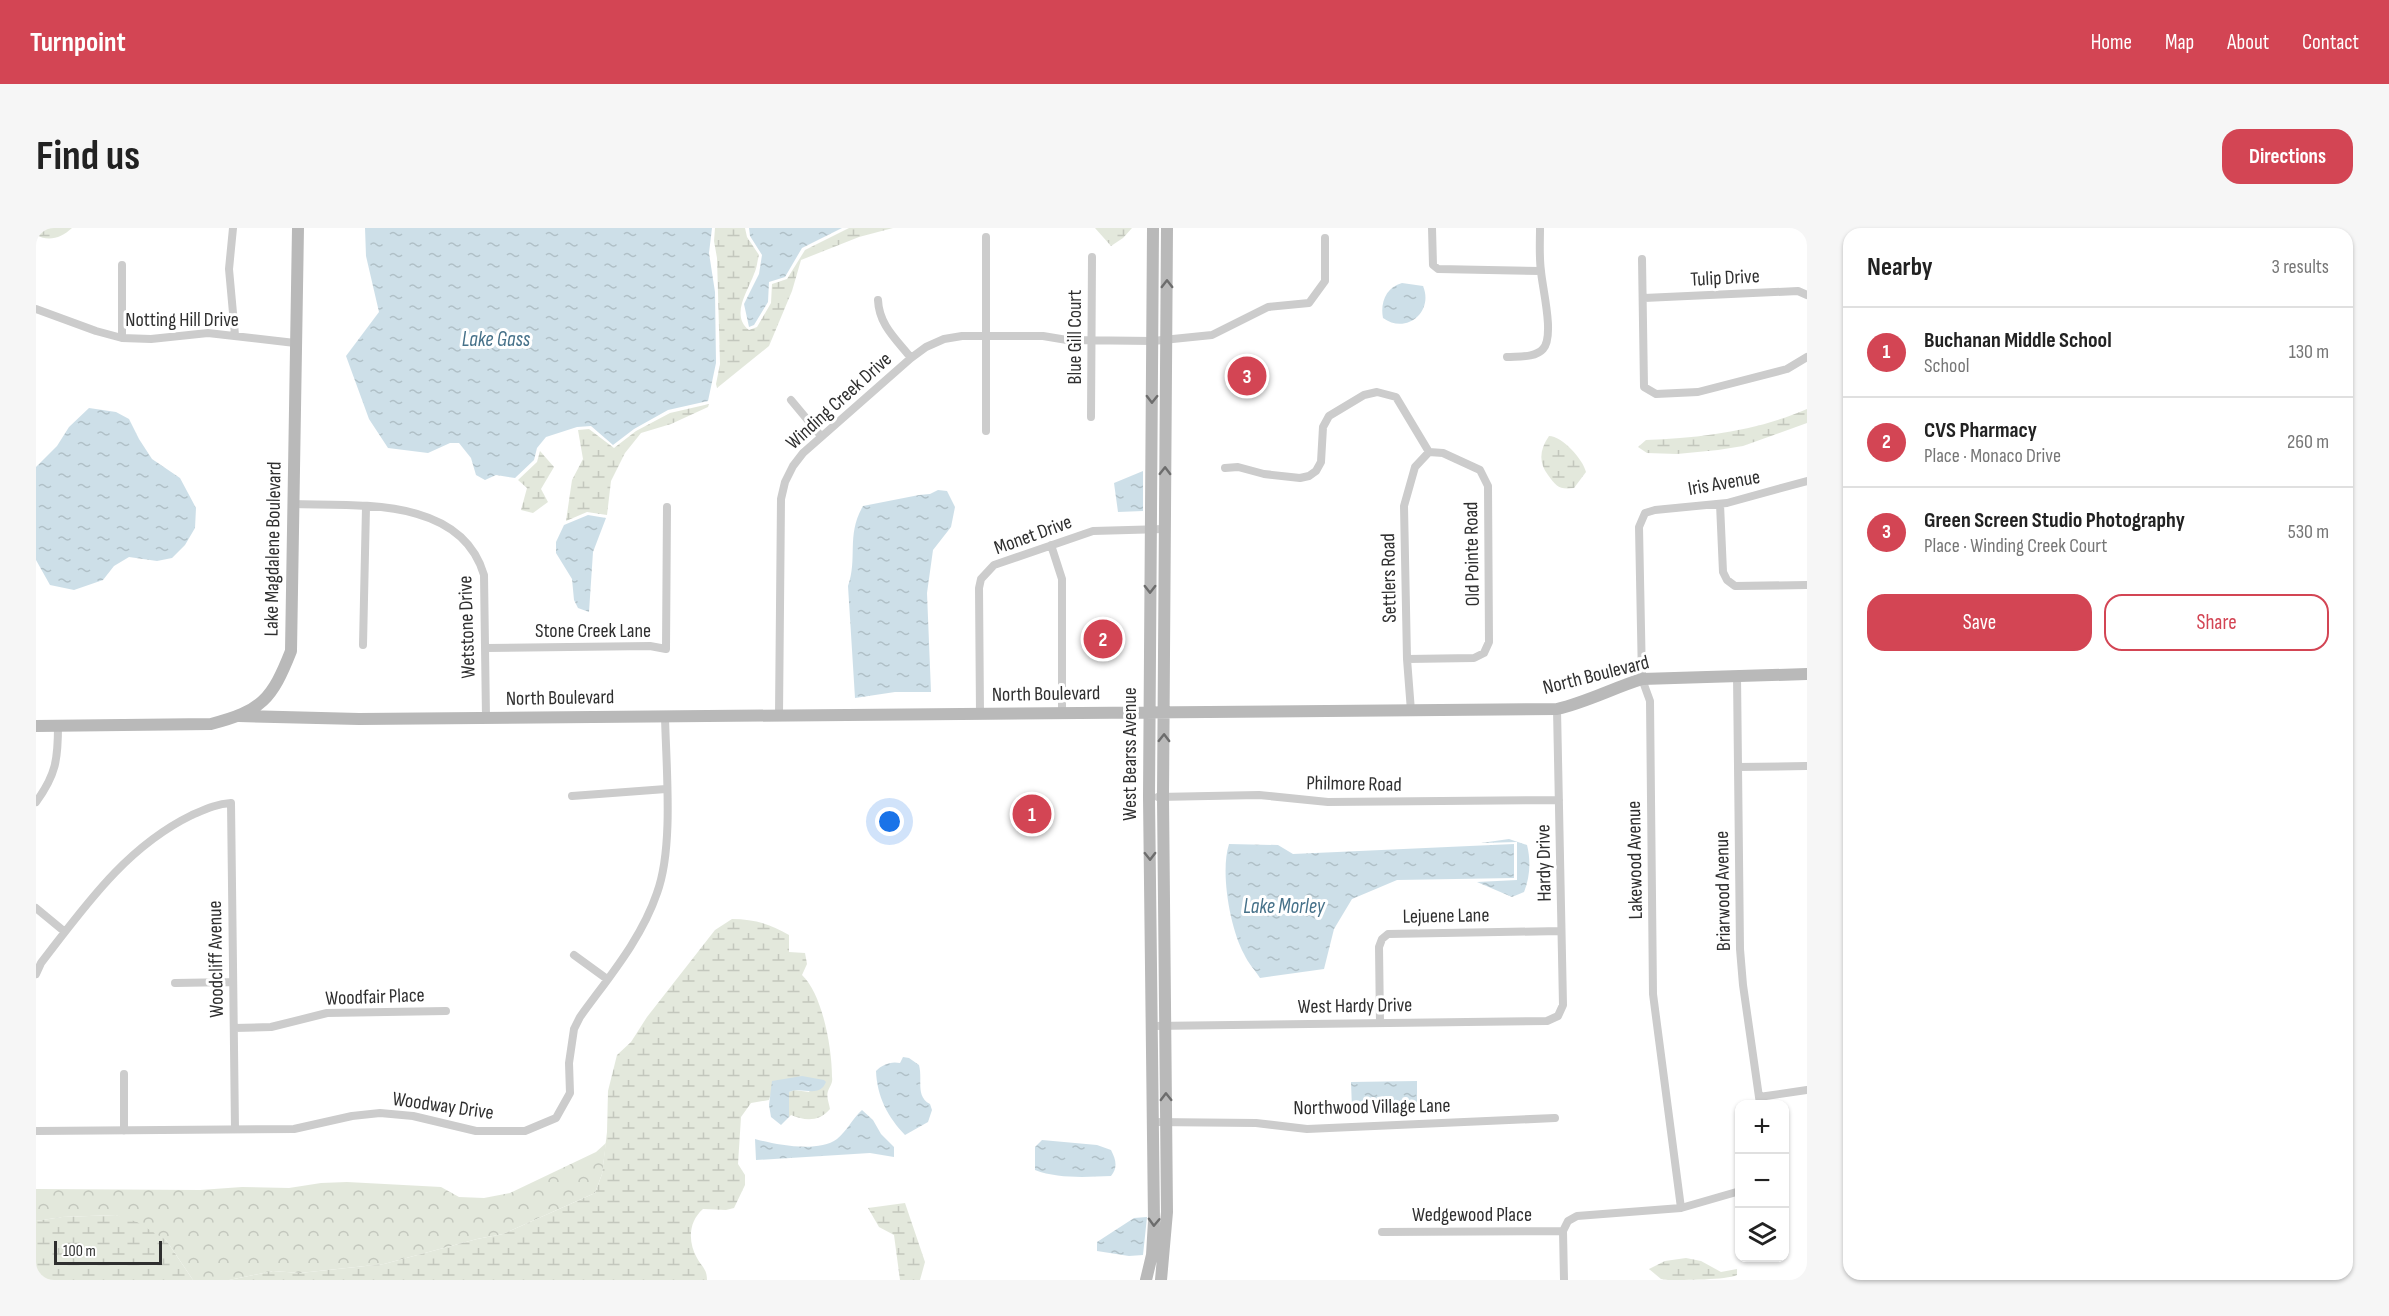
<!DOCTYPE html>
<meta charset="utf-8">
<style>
body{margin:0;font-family:"Sofia Sans Condensed",sans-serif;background:#f6f6f6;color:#222}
.controls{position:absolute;right:18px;bottom:18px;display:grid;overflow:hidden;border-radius:12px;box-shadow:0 2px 4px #0004}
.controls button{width:54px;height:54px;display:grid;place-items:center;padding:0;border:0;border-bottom:2px solid #e0e0e0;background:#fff;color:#222;font:30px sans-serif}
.scale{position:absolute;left:18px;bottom:15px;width:108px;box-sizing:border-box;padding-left:6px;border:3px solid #2f2f2f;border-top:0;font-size:16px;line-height:21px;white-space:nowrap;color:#2f2f2f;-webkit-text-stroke:4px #fff;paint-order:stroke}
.you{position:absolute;left:854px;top:594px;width:21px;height:21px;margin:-15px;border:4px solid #fff;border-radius:50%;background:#1a73e8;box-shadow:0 0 0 9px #1a73e833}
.badge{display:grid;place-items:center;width:39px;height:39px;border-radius:50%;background:#d34554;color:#fff;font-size:20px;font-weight:700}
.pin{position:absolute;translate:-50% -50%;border:3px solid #fff;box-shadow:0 2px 6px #0006}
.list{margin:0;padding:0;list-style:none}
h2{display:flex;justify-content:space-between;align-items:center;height:78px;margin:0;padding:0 24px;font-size:26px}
h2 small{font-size:20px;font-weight:400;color:#767676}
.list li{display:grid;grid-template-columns:39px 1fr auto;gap:18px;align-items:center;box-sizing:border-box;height:90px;padding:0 24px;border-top:2px solid #e0e0e0}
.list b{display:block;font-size:22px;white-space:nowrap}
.list p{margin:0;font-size:20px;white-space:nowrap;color:#767676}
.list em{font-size:20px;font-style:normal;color:#767676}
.actions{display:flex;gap:12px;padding:18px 24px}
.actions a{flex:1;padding:14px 0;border:2px solid #d34554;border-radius:18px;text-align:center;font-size:21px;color:#d34554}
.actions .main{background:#d34554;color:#fff}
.icon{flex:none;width:33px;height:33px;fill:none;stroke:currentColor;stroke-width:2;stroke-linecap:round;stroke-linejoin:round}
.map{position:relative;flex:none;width:1771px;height:1052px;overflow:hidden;border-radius:18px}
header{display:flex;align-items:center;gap:36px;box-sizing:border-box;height:84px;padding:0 30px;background:#d34554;color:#fff}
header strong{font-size:28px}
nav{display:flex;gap:33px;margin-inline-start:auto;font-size:21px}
.intro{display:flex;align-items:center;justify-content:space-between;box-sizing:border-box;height:144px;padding:0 36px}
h1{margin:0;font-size:42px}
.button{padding:15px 27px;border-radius:18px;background:#d34554;color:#fff;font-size:21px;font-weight:700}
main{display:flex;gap:36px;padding:0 36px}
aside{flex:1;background:#fff;border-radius:18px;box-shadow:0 2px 4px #0004}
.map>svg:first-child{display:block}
.forest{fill:url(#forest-crowns)}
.wetland{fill:url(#wetland-marsh)}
.water{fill:url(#water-ripples)}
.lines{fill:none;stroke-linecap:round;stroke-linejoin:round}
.street{stroke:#ccc;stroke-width:8}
.secondary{stroke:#b9b9b9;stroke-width:12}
.oneway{stroke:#6d6d6d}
.labels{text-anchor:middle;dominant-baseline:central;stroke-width:6;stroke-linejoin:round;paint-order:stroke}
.street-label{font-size:20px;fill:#2f2f2f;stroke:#fff}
.water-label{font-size:21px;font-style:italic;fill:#467189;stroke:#fff}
</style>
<header>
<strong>Turnpoint</strong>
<nav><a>Home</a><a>Map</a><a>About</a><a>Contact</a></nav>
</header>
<div class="intro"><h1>Find us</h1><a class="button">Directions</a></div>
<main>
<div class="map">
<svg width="1771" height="1052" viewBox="0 0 1771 1052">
<defs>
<pattern id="forest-crowns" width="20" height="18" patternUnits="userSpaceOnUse" patternTransform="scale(1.5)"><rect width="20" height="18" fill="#e3e8dc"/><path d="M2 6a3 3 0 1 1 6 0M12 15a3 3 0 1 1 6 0" fill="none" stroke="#c3c7bd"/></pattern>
<pattern id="wetland-marsh" width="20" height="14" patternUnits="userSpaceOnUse" patternTransform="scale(1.5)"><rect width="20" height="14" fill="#e3e8dc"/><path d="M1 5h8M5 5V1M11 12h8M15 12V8" fill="none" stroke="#c3c7bd"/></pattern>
<pattern id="water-ripples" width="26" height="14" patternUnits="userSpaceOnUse" patternTransform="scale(1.5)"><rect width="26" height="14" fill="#cddfe8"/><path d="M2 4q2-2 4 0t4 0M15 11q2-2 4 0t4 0" fill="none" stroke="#b0c0c7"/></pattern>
</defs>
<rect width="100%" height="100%" fill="#fff"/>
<path class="forest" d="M 570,915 L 566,946 L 559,965 L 467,1006 L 441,1011 L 348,1036 L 264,1045 L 237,1043 L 193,1052 L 157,1052 L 130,1012 L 80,987 L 26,989 L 0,993 L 0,961 L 164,962 L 206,959 L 253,960 L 285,955 L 311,954 L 405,959 L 423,969 L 448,970 L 474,965 L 560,924 Z"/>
<path class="wetland" d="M 0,0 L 36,0 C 25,10 13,14 0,7 Z
M 679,0 L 709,0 L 711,9 L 723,27 C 721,34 721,40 718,46 C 712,63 694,87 713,102 L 721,99 L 735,75 L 736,56 L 751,51 L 769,22 L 813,0 L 857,0 L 823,9 L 765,32 L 756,63 L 733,118 L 681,160 L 680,156 L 684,136 L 681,30 L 678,13 Z
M 1059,0 L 1096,0 L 1087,10 L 1075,18 Z
M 673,176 L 672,179 L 635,196 L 605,205 L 589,225 L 575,253 L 571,287 L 551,284 L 530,293 L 536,252 L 547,231 L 542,202 L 553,201 L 578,220 L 600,203 L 634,185 Z
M 1771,181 L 1771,195 L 1707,218 L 1682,222 L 1641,226 L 1611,225 L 1602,219 L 1610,212 C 1665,210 1720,203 1771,181 Z
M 1513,208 C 1526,208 1547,231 1550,244 L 1538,260 C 1523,262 1520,258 1512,247 C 1502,234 1504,221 1513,208 Z
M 504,223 L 518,239 L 505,261 L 512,274 L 497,285 L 485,282 L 491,260 L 482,252 L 501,234 Z
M 696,691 C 718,691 734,696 753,707 L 753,724 L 769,725 L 771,736 L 766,747 C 787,767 796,821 796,849 C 797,855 794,858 792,863 C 790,868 793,875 794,881 C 783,894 769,893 755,887 L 753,889 L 753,864 L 758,862 L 773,864 L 780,851 C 759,849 741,847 733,872 L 715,875 L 705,889 L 702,936 L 709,947 L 709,957 L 698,980 L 690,982 L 667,981 C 652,994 652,1014 661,1030 C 666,1039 671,1041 671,1052 L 193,1052 L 237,1043 L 264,1045 L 348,1036 L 441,1011 L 467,1006 L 559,965 L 566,946 L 571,904 L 572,863 L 581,827 L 595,814 L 611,789 L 679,702 Z
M 869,975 L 889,1034 L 884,1052 L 864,1052 L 858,1007 L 843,999 L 832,980 Z
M 80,987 L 101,994 L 130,1012 L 157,1052 L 0,1052 L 0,993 L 26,989 Z
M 1650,1030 L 1665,1033 L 1685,1044 L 1701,1041 L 1701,1047 C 1690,1052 1648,1052 1632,1052 L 1625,1051 L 1613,1041 L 1629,1033 Z"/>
<path class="water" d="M 329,0 L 676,0 L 673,25 L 679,64 L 680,135 L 672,173 L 632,182 L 598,201 L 577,217 L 555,198 L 541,199 L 510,209 L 501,220 L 498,232 L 479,250 L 460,247 L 449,252 L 440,247 L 435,230 L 423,215 L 414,215 L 392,225 L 352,220 L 333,191 L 310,128 L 343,84 L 330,28 Z
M 713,0 L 806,0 L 766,20 L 749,49 L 733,54 L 732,74 L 718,97 L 713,99 L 708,76 L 723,46 L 726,27 L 714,8 Z
M 1366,55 L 1387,58 C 1398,84 1370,107 1347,90 C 1344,75 1350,59 1366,55 Z
M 53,180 L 80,184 L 93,191 L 103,211 L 116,231 L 144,250 L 160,280 L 159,300 L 149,317 L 136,330 L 121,333 L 93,329 L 78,338 L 67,352 L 38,362 L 14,357 L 0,332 L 0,239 L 21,218 L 33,199 Z
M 1107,243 L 1107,283 L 1082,284 L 1078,255 Z
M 902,262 L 911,263 L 919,279 L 915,299 L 897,322 L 891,365 L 895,464 L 859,464 L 819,470 L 812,358 C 822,330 810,307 827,278 L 883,267 L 894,266 Z
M 552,287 L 570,290 L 557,324 L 553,384 L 542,380 L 538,372 L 536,351 L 520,325 L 520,314 L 528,297 Z
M 1473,611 L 1491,617 C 1495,633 1494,649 1488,664 L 1476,669 L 1441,654 L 1481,652 L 1481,614 L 1445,615 Z
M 1193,616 L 1242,617 L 1257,626 L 1478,616 L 1478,650 L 1361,652 L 1316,671 L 1298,701 L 1288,741 L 1224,750 C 1219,742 1212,735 1208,726 C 1194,700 1184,644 1193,616 Z
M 867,829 L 873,830 L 883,837 C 887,852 879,868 894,876 L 896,882 L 892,894 L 869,907 C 852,889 841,869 840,843 C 846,837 854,833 864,835 Z
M 766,848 L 788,852 L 790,854 C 783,871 766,858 753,864 L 753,889 L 745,897 L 735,889 L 733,877 L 736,853 Z
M 1381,853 L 1381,879 L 1316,881 L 1315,854 Z
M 826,882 L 837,892 L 845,906 L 858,919 L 858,929 L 834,925 L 720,932 L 719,911 C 740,917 782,925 801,911 C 811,903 816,891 826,882 Z
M 1006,912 L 1061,917 L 1075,922 C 1080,932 1082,939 1075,948 C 1051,949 1022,951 999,942 L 999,919 Z
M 1111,989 L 1107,1027 L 1093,1028 L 1061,1023 L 1061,1014 L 1098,990 Z"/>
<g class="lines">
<path class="street" d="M 197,0 L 193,41 L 199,107
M 1396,0 L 1397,37 L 1402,41 L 1505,43
M 950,9 L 950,203
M 1606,31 L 1608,159 L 1620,166 L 1662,164 L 1751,141 L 1771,129
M 1608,70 L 1762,63 L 1771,67
M 842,72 C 843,97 860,111 875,130
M 0,81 L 60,103 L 86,110 L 115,111 L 172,105 L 259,115
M 86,110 L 86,37
M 1471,129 C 1482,128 1499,130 1507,121 C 1519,108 1506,59 1505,43 C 1503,29 1504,14 1504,0
M 755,172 L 785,208
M 1055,189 L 1056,29
M 1189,240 L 1202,239 L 1228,246 L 1264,250 L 1273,248 L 1280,243 L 1285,234 L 1287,199 L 1293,188 L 1328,167 L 1341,164 L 1360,169 L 1393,224 L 1407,225 L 1444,242 L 1452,258 L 1453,414 L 1448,425 L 1438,430 L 1371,431
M 256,276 C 321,278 425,268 448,347 L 450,490
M 1684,276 L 1687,344 L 1691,352 L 1699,358 L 1771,357
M 1015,317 L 1026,351 L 1026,486
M 327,417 L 330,279
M 450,420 L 614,418 L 630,421 L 631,279
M 1701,447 L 1704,721 L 1707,757 L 1724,876
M 1375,483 L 1371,431 L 1368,278 L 1379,239 L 1393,224
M 944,486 L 943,360 L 945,351 L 958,337 L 1057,303 L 1128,301
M 743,487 L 745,271 L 749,254 L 757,238 L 767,225 L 875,130 L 890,119 L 908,111 L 926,108 L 1007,108 L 1031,112 L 1117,113 L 1176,107 L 1232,79 L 1273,75 L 1289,53 L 1289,10
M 1702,539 L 1771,538
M 536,568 L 630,561
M 1122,569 L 1223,567 L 1292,574 L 1523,572
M 0,574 C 20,547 22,531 22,498
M 0,680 L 29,704
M 538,727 L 571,751
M 0,746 L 5,735 C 49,678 90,619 156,587 C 170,581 180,576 195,575 L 199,901
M 139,755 L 197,754
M 1344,795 L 1343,719 L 1346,711 L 1352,706 L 1525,703
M 1116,798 L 1511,793 L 1522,788 L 1527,777 L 1521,481
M 198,800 L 235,799 L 291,785 L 410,783
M 88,846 L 88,903
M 1723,869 L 1771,862
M 1117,894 L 1220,895 L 1271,901 L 1519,890
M 0,903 L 258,901 L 316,888 L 344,885 L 377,888 L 440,903 L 489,903 L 520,890 L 534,865 L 533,835 L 538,801 L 544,789 C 572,750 605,712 621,665 C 638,619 630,539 629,488
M 1645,980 L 1617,766 L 1614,473 L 1606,451 L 1603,299 L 1609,285 L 1619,282 L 1691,275 L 1771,253
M 1346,1004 L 1527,1003
M 1528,1052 L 1527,1003 L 1532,993 L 1541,988 L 1645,980 L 1704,963"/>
<path class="secondary" d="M 203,488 L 323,491 L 1521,481 C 1551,474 1577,460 1606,451 L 1771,446
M 0,498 L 175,496 C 226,483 236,471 255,423 L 262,0
M 1110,1052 L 1116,1027 L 1118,993 L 1113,569 L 1117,0
M 1125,1052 L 1131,984 L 1127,569 L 1131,0"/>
</g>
<defs><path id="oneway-chevron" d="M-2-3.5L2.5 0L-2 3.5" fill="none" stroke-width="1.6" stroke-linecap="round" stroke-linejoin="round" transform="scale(1.5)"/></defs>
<g class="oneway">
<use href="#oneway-chevron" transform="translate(1131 56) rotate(-90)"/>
<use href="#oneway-chevron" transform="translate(1116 171) rotate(91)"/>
<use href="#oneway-chevron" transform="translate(1129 243) rotate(-89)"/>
<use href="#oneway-chevron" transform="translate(1114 361) rotate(90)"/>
<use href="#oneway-chevron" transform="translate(1128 510) rotate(-89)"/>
<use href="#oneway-chevron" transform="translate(1114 628) rotate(89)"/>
<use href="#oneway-chevron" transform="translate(1130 869) rotate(-91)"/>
<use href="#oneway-chevron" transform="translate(1118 994) rotate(92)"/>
</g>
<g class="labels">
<g class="street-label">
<text transform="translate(1689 50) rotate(-3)">Tulip Drive</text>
<text x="146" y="92">Notting Hill Drive</text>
<text transform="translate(1039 109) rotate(-90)">Blue Gill Court</text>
<text transform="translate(803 173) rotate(-42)">Winding Creek Drive</text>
<text transform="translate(1688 255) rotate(-10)">Iris Avenue</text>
<text transform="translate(997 307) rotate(-20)">Monet Drive</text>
<text transform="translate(237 321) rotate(-89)">Lake Magdalene Boulevard</text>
<text transform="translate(1436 326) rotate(-91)">Old Pointe Road</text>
<text transform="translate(1353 350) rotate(-91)">Settlers Road</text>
<text transform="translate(431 399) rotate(-92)">Wetstone Drive</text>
<text x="557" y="403">Stone Creek Lane</text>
<text transform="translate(1560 447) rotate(-14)">North Boulevard</text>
<text transform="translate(1010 466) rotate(-1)">North Boulevard</text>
<text transform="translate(524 470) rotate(-1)">North Boulevard</text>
<text transform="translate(1094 526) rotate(-90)">West Bearss Avenue</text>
<text transform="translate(1318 556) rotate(1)">Philmore Road</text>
<text transform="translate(1599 632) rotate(-91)">Lakewood Avenue</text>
<text transform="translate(1508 635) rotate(-91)">Hardy Drive</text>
<text transform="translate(1687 663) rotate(-91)">Briarwood Avenue</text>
<text transform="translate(1410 688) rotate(-1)">Lejuene Lane</text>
<text transform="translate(180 731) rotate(-91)">Woodcliff Avenue</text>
<text transform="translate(339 769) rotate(-2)">Woodfair Place</text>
<text transform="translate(1319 778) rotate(-1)">West Hardy Drive</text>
<text transform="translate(407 878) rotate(8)">Woodway Drive</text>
<text transform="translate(1336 879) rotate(-1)">Northwood Village Lane</text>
<text x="1436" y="987">Wedgewood Place</text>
</g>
<g class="water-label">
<text x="460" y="111">Lake Gass</text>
<text x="1248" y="678">Lake Morley</text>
</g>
</g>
</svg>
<div class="controls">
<button>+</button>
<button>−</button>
<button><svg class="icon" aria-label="layers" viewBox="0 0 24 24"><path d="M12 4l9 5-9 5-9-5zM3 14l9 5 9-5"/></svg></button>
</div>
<div class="scale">100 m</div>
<div class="you"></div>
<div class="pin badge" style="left:996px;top:586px">1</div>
<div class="pin badge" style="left:1067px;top:411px">2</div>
<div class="pin badge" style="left:1211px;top:148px">3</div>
</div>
<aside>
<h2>Nearby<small>3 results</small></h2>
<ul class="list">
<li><span class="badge">1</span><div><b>Buchanan Middle School</b><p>School</p></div><em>130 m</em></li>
<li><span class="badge">2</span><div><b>CVS Pharmacy</b><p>Place · Monaco Drive</p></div><em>260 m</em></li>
<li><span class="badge">3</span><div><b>Green Screen Studio Photography</b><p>Place · Winding Creek Court</p></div><em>530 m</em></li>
</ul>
<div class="actions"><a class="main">Save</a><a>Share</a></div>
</aside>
</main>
